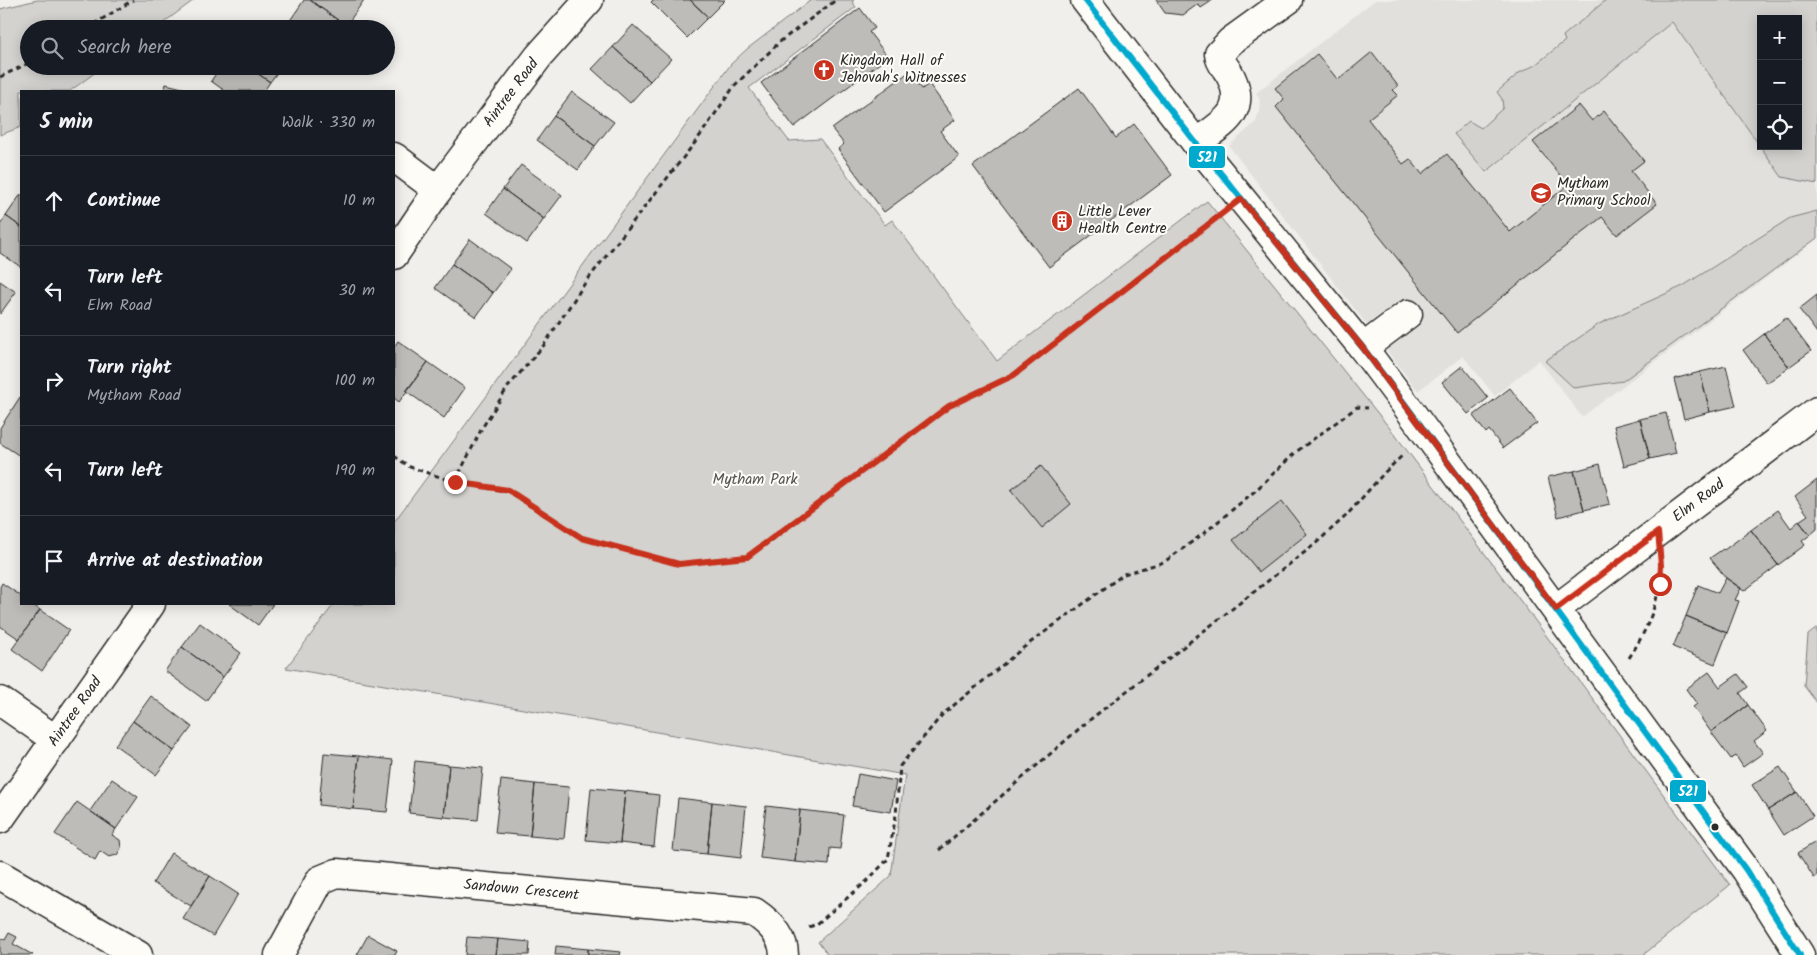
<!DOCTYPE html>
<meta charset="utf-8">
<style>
body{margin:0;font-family:Kalam,sans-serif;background:#242831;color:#f1f3f6}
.controls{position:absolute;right:15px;top:15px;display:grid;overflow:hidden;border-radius:0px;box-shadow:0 2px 12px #0003}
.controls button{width:45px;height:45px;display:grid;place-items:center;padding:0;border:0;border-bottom:1px solid #363941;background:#171b24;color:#f1f3f6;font:25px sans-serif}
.stop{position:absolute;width:15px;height:15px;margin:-11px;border:4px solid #c8321e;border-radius:50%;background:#fff}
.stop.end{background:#c8321e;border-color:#fff;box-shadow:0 1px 5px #0008}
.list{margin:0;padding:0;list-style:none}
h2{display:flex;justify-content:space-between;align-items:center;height:65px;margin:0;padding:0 20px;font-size:21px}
h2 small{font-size:16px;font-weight:400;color:#9ea1a6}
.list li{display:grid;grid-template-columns:32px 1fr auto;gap:15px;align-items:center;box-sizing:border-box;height:90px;padding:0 20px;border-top:1px solid #363941}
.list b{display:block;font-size:19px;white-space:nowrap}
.list p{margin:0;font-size:16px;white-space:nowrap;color:#9ea1a6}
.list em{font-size:16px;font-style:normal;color:#9ea1a6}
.icon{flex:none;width:28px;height:28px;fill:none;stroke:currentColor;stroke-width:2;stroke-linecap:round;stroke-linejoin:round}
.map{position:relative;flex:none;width:1817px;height:955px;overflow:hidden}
.search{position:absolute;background:#171b24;box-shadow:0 2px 12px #0003;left:20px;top:20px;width:375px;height:55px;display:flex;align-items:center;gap:12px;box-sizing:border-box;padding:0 18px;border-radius:28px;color:#9ea1a6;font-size:19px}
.panel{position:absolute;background:#171b24;box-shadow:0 2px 12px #0003;left:20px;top:90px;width:375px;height:515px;border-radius:0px}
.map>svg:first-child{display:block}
.built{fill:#e1e0dc;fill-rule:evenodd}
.green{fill:#d3d2cf;stroke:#7f7e7d;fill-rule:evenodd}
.building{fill:#bdbcb8;stroke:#2b2b2b}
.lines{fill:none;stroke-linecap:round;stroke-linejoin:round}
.minor-casing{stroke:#2b2b2b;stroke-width:31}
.path{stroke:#2b2b2b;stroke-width:3;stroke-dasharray:5 4;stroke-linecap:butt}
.minor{stroke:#fdfcf7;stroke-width:28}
.bus-1-casing{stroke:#fdfcf7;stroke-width:10}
.bus-1{stroke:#00a9ce;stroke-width:6}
.route{stroke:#c8321e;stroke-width:6}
.bus-dot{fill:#2b2b2b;stroke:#fdfcf7;stroke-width:2}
.labels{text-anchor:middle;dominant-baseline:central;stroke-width:4;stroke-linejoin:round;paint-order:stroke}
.poi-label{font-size:15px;fill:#2b2b2b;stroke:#fdfcf7;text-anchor:start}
.street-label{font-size:15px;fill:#2b2b2b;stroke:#fdfcf7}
.park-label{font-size:15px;fill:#555554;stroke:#fdfcf7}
.line-badge{stroke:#fdfcf7;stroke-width:2}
.badge-label{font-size:14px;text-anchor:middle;font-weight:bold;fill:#fff}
</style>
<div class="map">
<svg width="1817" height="955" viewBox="0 0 1817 955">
<rect width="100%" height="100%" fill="#f0efeb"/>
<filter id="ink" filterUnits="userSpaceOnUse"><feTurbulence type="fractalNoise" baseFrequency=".02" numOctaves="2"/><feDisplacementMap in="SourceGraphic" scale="10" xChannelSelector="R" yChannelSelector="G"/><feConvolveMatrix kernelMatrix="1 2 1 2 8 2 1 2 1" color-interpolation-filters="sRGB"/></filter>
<g filter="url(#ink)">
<path class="built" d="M 1375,0 L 1817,0 L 1817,239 L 1582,417 L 1539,360 L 1495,396 L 1463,356 L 1418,391 L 1229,146 L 1256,122 L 1260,108 L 1259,97 L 1256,93 ZM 1761,19 L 1798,19 L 1798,146 L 1761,146 Z"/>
<path class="green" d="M 37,0 L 194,0 L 155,29 L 29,29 L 29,66 L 104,66 L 70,91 L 21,91 L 21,127 L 0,135 L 0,9 Z
M 811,0 L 854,0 L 852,2 L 856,7 L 749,88 L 789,141 L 820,139 L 885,225 L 892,220 L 997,361 L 1207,201 L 1396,436 L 1528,611 L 1730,885 L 1643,955 L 828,955 L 818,942 L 891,876 L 905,775 L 286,668 L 334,604 L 394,604 L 394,522 L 731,64 L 747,49 Z
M 1606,0 L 1817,0 L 1817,184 L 1782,177 L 1672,22 L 1486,172 L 1454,134 L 1469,121 L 1481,128 L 1503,108 L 1502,99 L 1497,92 L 1519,73 L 1535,65 L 1565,41 L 1563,36 ZM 1761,19 L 1798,19 L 1798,146 L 1761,146 Z
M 1817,211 L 1817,238 L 1623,381 L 1574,388 L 1545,361 L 1599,324 L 1683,286 L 1790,218 Z
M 1817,628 L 1817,703 L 1804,686 L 1808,635 Z"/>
<path class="building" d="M 304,0 L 310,0 L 346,26 L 344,29 L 293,29 L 287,25 Z
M 310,0 L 364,0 L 346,26 Z
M 653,0 L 690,0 L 708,17 L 687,38 L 651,2 Z
M 690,0 L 725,0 L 708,17 Z
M 1156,0 L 1213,0 L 1201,8 L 1198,4 L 1183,15 L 1165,13 Z
M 860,8 L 875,28 L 869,32 L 888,57 L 794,127 L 761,83 Z
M 633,25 L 671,59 L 650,81 L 613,47 Z
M 613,47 L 650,81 L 630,103 L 592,69 Z
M 1372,52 L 1398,86 L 1393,90 L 1398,95 L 1368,119 L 1403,164 L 1410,159 L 1422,174 L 1447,154 L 1510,232 L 1568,185 L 1533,142 L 1579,105 L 1592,121 L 1604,111 L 1644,161 L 1631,171 L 1657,204 L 1617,235 L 1602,217 L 1457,333 L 1276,107 L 1284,99 L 1275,88 L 1317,54 L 1338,80 Z
M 221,66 L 247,66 L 270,82 L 264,91 L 225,91 L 211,81 Z
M 247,66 L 282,66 L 270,82 Z
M 909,72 L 922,89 L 929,84 L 955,120 L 940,131 L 959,157 L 884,212 L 838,149 L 844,144 L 832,129 Z
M 166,84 L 195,91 L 164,91 Z
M 1079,88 L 1116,138 L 1134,124 L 1172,175 L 1049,267 L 973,166 Z
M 572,92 L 614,122 L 595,146 L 554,116 Z
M 554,116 L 595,146 L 578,170 L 537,140 Z
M 521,165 L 562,195 L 544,219 L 503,189 Z
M 503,189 L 544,219 L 527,243 L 486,213 Z
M 21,194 L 21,227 L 6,216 Z
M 6,216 L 21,227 L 21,267 L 0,253 L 0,225 Z
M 470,239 L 511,269 L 493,293 L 452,264 Z
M 452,264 L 493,293 L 476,317 L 435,288 Z
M 0,281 L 16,292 L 0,314 Z
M 1817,295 L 1817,333 L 1799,309 Z
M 1786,318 L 1811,351 L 1789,367 L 1764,334 Z
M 1764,334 L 1789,367 L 1767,383 L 1743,350 Z
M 398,341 L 428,362 L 399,402 L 394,398 L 394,347 Z
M 428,362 L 465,388 L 444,418 L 406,391 Z
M 1462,366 L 1488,398 L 1468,414 L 1442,382 Z
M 1726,366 L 1736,406 L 1710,412 L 1700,372 Z
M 1700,372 L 1710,412 L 1684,419 L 1674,379 Z
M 1510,388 L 1537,423 L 1503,448 L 1489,430 L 1486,433 L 1473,416 Z
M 20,397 L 21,398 L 20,456 L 0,443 L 0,428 Z
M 1666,413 L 1676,453 L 1650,459 L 1640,419 Z
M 1640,419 L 1650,459 L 1624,466 L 1614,426 Z
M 1600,464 L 1610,504 L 1584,510 L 1574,471 Z
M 1041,466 L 1071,504 L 1042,528 L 1011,490 Z
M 1574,471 L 1584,510 L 1558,517 L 1548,477 Z
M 1817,480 L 1817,529 L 1810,535 L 1799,521 L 1808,515 L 1795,497 Z
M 1282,501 L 1307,534 L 1259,572 L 1233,540 Z
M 1778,510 L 1791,528 L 1799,521 L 1810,535 L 1802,541 L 1805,545 L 1778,565 L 1751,530 Z
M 1751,530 L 1778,565 L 1744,591 L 1726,578 L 1710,558 L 1723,549 L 1724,550 Z
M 1726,578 L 1741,588 L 1735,600 L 1739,601 L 1727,633 L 1686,616 L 1698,585 L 1718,593 Z
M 2,583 L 21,596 L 21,604 L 32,604 L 40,610 L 19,639 L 0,626 L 0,587 Z
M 229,604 L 273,604 L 258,625 Z
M 40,610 L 69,630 L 42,671 L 12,649 Z
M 1686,616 L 1727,633 L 1715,664 L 1673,647 Z
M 200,623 L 241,653 L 223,677 L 182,647 Z
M 182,647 L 223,677 L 206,701 L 165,671 Z
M 1709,672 L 1720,687 L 1738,674 L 1748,687 L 1740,693 L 1748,705 L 1711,732 L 1693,707 L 1697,704 L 1686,689 Z
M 151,696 L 192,727 L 174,751 L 133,721 Z
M 1748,705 L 1767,731 L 1754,741 L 1763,753 L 1743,767 L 1736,756 L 1731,759 L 1711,732 Z
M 133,721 L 174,751 L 156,775 L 115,745 Z
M 324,753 L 359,756 L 353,809 L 319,805 Z
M 359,756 L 393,760 L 387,812 L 353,809 Z
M 415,761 L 449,765 L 444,817 L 409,813 Z
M 449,765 L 483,768 L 478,820 L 444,817 Z
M 1780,767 L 1797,792 L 1768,810 L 1752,785 Z
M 858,774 L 896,781 L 891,812 L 852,806 Z
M 112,779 L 138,797 L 116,829 L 90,811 Z
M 501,780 L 535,784 L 530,836 L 495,833 Z
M 535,784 L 569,787 L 564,839 L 530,836 Z
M 591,788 L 625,791 L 620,843 L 586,840 Z
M 625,791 L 659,795 L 654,847 L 620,843 Z
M 1797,792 L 1813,816 L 1784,835 L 1768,810 Z
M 678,798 L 712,802 L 707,854 L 673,851 Z
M 77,802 L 116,829 L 112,835 L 120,840 L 121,848 L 117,855 L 109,857 L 100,851 L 95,860 L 55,834 Z
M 712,802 L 746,806 L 741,858 L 707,854 Z
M 766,806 L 800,810 L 795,862 L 760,858 Z
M 800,810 L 844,815 L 840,849 L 830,848 L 829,865 L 795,862 Z
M 1817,841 L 1817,876 L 1814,878 L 1798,853 Z
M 171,853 L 210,876 L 191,906 L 153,883 Z
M 210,876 L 238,894 L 213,936 L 183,919 Z
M 9,933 L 17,937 L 13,944 L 33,955 L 0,955 L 0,937 L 5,940 Z
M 368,935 L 397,951 L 395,955 L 357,955 Z
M 467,937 L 498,939 L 496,955 L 465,955 Z
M 498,939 L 530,942 L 529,955 L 496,955 Z
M 556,946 L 588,949 L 588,955 L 555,955 Z
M 588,949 L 621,952 L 620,955 L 588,955 Z"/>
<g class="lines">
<g class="minor-casing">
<g id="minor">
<path d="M 1085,0 L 1196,143 L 1363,348 L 1405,404 L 1746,870 L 1800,955"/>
<path d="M 1196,143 C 1221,124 1248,113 1231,77 C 1227,68 1220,64 1219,54 L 1231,41 L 1288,0"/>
<path d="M 394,157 L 438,190"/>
<path id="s1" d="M 394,255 L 438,190 L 539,56 L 589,0"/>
<path d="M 1363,348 L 1408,314"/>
<path id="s2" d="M 1556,609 L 1817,411"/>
<path d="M 0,701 L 56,740"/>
<path id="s3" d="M 0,819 L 151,604"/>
<path d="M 0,875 L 138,955"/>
<path id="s4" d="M 279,955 L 320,880 L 337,873 L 754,912 C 769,922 784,936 784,955"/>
</g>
</g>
<path class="path" d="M 86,29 L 133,0
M 0,77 L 29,63
M 394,456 L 410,467 L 455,482 L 508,491 L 582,538 L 679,564 L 747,557 L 949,406 L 1014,375 L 1217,217
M 455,482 L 482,428 L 508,387 L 544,345 L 585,283 L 697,140 L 735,85 L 782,40 L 836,0
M 1629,658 C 1647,630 1659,603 1661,569
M 939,850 L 1087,722 L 1314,545 L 1346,516 L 1385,472 L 1404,454
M 809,927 L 817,924 L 867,881 L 888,859 L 896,815 L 900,766 L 942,715 L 1023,648 L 1124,574 L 1164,562 L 1203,534 L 1256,490 L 1296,452 L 1357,407 L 1368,408"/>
<use href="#minor" class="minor"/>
<g class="bus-1-casing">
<path id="bus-1" d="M 1085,0 L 1196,143 L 1363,348 L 1405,404 L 1746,870 L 1800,955"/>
</g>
<use href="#bus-1" class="bus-1"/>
</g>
</g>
<g class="lines" filter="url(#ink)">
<path class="route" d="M 455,482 L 508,490 L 582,538 L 679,564 L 747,557 L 949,406 L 1014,375 L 1241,199 L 1363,348 L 1556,609 L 1658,532 L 1661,565 L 1660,584"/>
</g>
<defs>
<g id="church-disc" transform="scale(1.125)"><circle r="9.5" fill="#c8321e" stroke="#fdfcf7"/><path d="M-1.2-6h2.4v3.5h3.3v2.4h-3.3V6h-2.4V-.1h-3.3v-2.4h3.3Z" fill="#fff"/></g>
<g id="school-disc" transform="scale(1.125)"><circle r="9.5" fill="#c8321e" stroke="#fdfcf7"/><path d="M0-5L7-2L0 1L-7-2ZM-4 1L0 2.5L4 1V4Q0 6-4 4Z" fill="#fff"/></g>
<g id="building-disc" transform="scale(1.125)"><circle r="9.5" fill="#c8321e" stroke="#fdfcf7"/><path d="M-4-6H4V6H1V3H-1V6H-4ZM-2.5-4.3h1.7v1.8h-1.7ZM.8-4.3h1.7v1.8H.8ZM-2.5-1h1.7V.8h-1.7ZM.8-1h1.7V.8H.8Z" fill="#fff"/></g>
</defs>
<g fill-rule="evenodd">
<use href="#church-disc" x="824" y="70"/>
<use href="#school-disc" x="1541" y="193"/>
<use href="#building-disc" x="1062" y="221"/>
</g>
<circle class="bus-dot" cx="1715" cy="827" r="4.5"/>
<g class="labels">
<g class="poi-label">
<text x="840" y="61">Kingdom Hall of<tspan x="840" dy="17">Jehovah's Witnesses</tspan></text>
<text x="1557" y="184">Mytham<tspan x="1557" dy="17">Primary School</tspan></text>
<text x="1078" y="212">Little Lever<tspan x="1078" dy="17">Health Centre</tspan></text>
</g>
<g class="street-label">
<text stroke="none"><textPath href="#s1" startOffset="200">Aintree Road</textPath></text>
<text stroke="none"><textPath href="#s2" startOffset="179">Elm Road</textPath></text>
<text stroke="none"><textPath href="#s3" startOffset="131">Aintree Road</textPath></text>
<text stroke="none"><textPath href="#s4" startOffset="289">Sandown Crescent</textPath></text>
</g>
<g class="park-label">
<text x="755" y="480">Mytham Park</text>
</g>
</g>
<g class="line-badge">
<rect x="1188" y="145" width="38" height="24" rx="5" fill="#00a9ce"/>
<rect x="1669" y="779" width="38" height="24" rx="5" fill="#00a9ce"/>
</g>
<g class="badge-label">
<text x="1207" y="162">521</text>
<text x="1688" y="796">521</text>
</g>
</svg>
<div class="controls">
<button>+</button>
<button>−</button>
<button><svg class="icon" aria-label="locate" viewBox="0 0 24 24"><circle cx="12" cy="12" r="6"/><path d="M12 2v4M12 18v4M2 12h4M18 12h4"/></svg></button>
</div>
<div class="stop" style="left:1660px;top:584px"></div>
<div class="stop end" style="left:455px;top:482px"></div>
<div class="search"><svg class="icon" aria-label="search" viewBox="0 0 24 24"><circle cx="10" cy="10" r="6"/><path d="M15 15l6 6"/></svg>Search here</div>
<section class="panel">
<h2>5 min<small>Walk · 330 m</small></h2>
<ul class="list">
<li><svg class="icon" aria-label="ahead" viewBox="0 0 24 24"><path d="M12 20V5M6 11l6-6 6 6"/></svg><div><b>Continue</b></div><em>10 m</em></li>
<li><svg class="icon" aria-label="left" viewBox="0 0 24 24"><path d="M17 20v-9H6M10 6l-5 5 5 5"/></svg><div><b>Turn left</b><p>Elm Road</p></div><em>30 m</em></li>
<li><svg class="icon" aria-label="right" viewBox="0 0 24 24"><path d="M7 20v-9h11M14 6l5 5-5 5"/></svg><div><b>Turn right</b><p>Mytham Road</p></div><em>100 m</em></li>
<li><svg class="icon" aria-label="left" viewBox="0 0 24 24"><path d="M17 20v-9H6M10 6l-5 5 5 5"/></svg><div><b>Turn left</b></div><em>190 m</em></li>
<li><svg class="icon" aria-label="arrive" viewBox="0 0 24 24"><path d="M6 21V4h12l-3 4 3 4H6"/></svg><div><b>Arrive at destination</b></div></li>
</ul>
</section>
</div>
